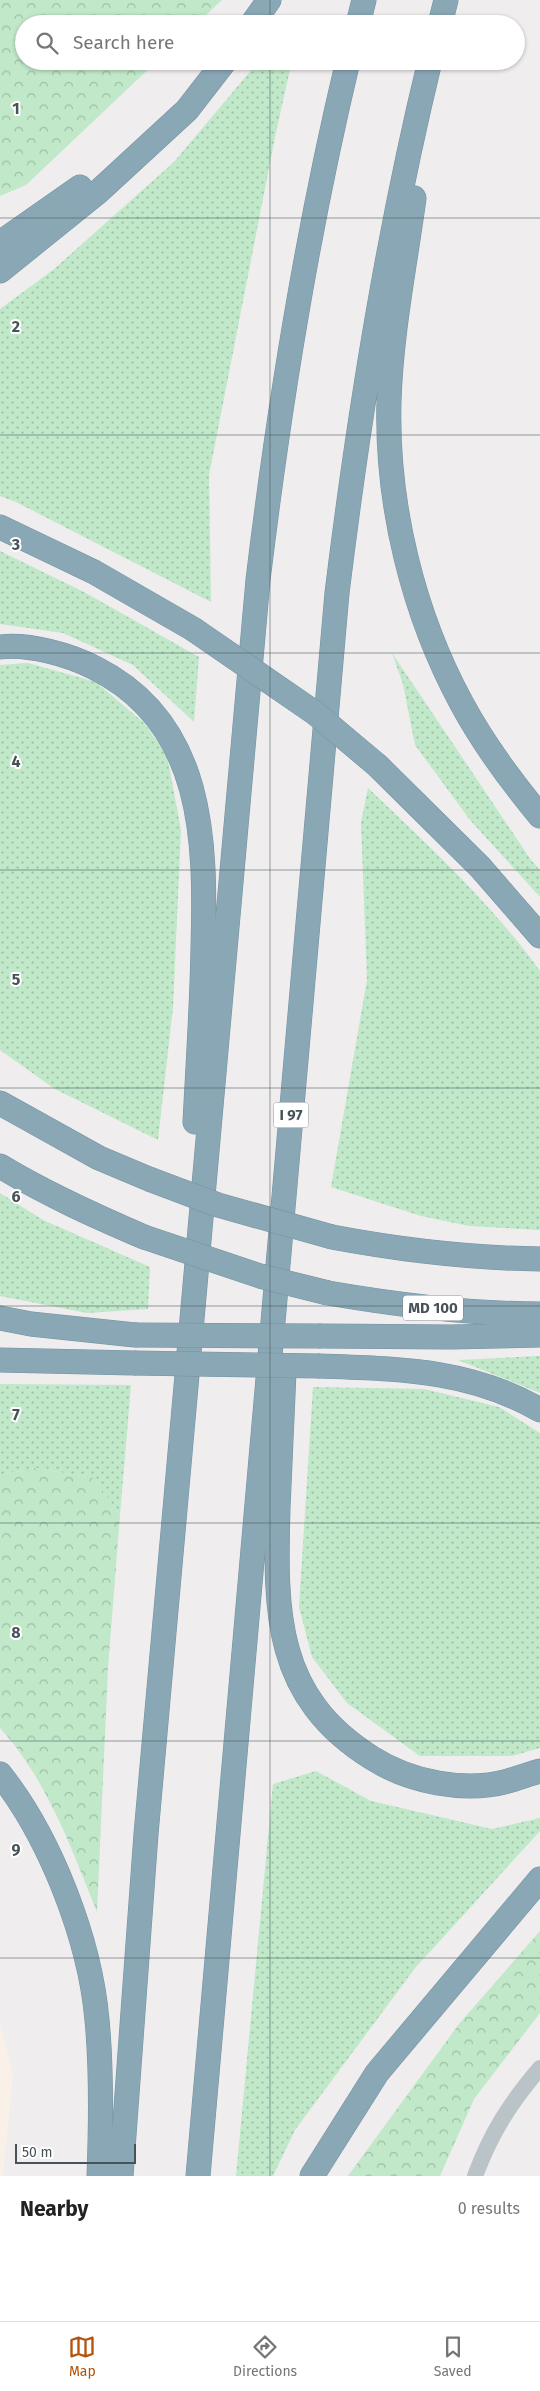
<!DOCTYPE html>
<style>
body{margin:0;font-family:"Fira Sans",sans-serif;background:#f6f6f6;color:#222}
.scale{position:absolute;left:15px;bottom:12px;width:121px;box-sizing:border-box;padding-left:5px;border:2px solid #475358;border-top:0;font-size:14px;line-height:18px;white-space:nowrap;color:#475358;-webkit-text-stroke:4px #fff;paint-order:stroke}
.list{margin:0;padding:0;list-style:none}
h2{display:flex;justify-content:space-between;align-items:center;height:65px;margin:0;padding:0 20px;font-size:21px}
h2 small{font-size:16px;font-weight:400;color:#767676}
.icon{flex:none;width:28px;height:28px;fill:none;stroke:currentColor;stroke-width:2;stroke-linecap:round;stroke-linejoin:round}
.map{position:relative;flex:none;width:540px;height:2176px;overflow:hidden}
.search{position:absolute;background:#fff;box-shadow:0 1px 4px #0004;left:15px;right:15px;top:15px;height:55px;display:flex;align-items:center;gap:12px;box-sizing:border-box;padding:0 18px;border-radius:28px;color:#767676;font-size:19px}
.sheet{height:145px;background:#fff}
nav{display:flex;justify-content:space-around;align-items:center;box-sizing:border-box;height:70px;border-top:1px solid #e0e0e0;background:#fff;font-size:14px;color:#767676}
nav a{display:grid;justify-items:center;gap:2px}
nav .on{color:#b45309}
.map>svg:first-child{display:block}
.commercial{fill:#f9f1e7}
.grass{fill:url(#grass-dots)}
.forest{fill:url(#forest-crowns)}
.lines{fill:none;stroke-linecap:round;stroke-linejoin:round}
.highway-casing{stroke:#7692a1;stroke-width:25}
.minor{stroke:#bac3c8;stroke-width:16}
.highway{stroke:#8aa7b6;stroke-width:24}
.highway-bridge-casing{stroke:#7692a1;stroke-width:25;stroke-linecap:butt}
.highway-bridge{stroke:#8aa7b6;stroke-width:24}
.grid{fill:none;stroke:#475358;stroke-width:1;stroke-opacity:0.55}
.labels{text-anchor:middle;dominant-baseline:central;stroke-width:4;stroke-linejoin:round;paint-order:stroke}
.shield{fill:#fff;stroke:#7e878a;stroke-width:1}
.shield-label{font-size:15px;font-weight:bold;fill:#475358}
.grid-label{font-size:16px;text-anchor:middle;font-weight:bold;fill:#475358;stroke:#fff;stroke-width:4;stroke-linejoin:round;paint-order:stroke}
</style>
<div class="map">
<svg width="540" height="2176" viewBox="0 0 540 2176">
<defs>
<pattern id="grass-dots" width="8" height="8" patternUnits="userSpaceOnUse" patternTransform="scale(1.25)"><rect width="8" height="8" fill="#c0e8c9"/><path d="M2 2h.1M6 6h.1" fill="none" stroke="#9ebfa6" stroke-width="1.8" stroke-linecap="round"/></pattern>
<pattern id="forest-crowns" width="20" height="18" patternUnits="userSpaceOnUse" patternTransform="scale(1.25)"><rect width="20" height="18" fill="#c0e8c9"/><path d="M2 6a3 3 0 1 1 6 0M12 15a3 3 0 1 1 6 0" fill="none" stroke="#9ebfa6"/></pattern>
</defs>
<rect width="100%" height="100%" fill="#efeded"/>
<path class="commercial" d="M 0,2022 L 13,2075 L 3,2176 L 0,2176 Z"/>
<path class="grass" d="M 259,61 L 292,61 L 276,132 L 209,475 L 211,602 L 16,502 L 0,496 L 0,309 L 53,270 L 174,162 Z
M 0,551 L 84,592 L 199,657 L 194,722 L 133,665 L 63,633 L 0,624 Z
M 392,653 L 531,860 L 540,870 L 540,897 L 470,820 L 415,745 L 403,684 Z
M 28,663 L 96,682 L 144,723 L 167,755 L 181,830 L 173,1007 L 158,1140 L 55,1089 L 0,1050 L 0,665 Z
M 368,788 C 428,845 491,903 540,971 L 540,1230 L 469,1226 L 421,1216 L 331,1187 L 367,980 L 361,822 Z
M 0,1193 L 43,1220 L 150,1267 L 148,1309 L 87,1313 L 0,1296 Z
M 540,1356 L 540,1393 L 458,1360 Z
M 0,1384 L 131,1385 L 120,1515 L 94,1478 L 35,1468 L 0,1475 Z
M 313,1387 L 424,1389 L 499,1407 L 540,1433 L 540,1748 L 512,1756 L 420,1756 L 347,1703 L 312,1657 L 299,1607 Z
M 316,1771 L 371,1801 L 492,1829 L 540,1818 L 540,1831 L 415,1968 L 295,2130 L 273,2176 L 236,2176 L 273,1784 Z"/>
<path class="forest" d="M 0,0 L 222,0 L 196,24 L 24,24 L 24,61 L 157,61 L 26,185 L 0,196 Z
M 35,1468 L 94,1478 L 120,1515 L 108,1668 L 97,1912 C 72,1850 47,1779 0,1728 L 0,1475 Z
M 540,1931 L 540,2013 L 474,2099 L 440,2176 L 348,2176 L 459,2024 Z"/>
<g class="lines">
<g class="highway-casing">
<path id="highway" d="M 252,24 L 269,0
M 358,24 L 364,0
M 440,24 L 446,0
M 414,198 C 405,265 391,333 389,401 C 386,504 413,614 462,704 C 483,743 511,781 540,816
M 0,243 L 80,187
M 0,271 L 98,192 L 187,110 L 225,61
M 0,527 L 94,572 L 193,629
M 0,647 C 28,643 70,655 95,668 C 205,723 206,841 203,948 C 202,1006 198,1064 195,1122
M 378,766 L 480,867 L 540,936
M 0,1103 L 99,1158 L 149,1179
M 0,1166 C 46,1194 95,1216 144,1237
M 332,1237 C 401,1250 469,1258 540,1259
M 328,1293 C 398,1305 468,1314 540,1314
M 0,1318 L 31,1324 L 135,1335
M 321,1336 L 451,1337 L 540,1335
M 0,1360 L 134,1363
M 320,1366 C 399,1369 469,1369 540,1410
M 284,1372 C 282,1417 280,1463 278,1508 C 275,1612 274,1697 372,1758 C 410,1782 464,1793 508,1781 C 518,1778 529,1774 540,1771
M 0,1774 C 50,1837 90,1939 97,2020 C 102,2071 101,2124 99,2176
M 121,2176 L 146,1834 L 258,580 C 279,406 307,232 348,61
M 198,2176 L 337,593 C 359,414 387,237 430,61
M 312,2176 L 377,2073 L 540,1879"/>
</g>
<path class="minor" d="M 475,2176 C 491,2133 510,2103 540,2068"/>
<use href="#highway" class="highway"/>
<g class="highway-bridge-casing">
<path id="highway-bridge" d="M 193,629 L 315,713 L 378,766
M 149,1179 L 218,1205 L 332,1237
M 144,1237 L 260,1276 L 328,1293
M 135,1335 L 321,1336
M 134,1363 L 320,1366"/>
</g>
<use href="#highway-bridge" class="highway-bridge"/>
</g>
<path class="grid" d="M 270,0 L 270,24M 270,61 L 270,2176M 0,218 L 540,218M 0,435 L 540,435M 0,653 L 540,653M 0,870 L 540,870M 0,1088 L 540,1088M 0,1306 L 540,1306M 0,1523 L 540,1523M 0,1741 L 540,1741M 0,1958 L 540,1958"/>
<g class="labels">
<g class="shield">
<rect x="273.5" y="1102.5" width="35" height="25" rx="4"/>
<rect x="403" y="1295.5" width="60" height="25" rx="4"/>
</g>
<g class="shield-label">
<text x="291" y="1115">I 97</text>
<text x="433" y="1308">MD 100</text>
</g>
</g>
<g class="grid-label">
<text x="16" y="114">1</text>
<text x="16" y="332">2</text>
<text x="16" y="550">3</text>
<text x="16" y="767">4</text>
<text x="16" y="985">5</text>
<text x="16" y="1202">6</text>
<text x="16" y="1420">7</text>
<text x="16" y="1638">8</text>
<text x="16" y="1855">9</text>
</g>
</svg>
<div class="scale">50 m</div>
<div class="search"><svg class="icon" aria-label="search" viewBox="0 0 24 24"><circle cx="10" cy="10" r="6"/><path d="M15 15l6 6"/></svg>Search here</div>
</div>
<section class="sheet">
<h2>Nearby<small>0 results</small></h2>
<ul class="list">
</ul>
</section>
<nav>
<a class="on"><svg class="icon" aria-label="map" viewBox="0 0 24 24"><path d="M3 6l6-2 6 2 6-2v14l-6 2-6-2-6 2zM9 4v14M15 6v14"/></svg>Map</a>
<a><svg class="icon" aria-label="directions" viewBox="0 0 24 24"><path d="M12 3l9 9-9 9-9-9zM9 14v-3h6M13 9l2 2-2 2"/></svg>Directions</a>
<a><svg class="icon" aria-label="saved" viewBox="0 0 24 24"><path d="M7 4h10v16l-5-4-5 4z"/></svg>Saved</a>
</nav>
